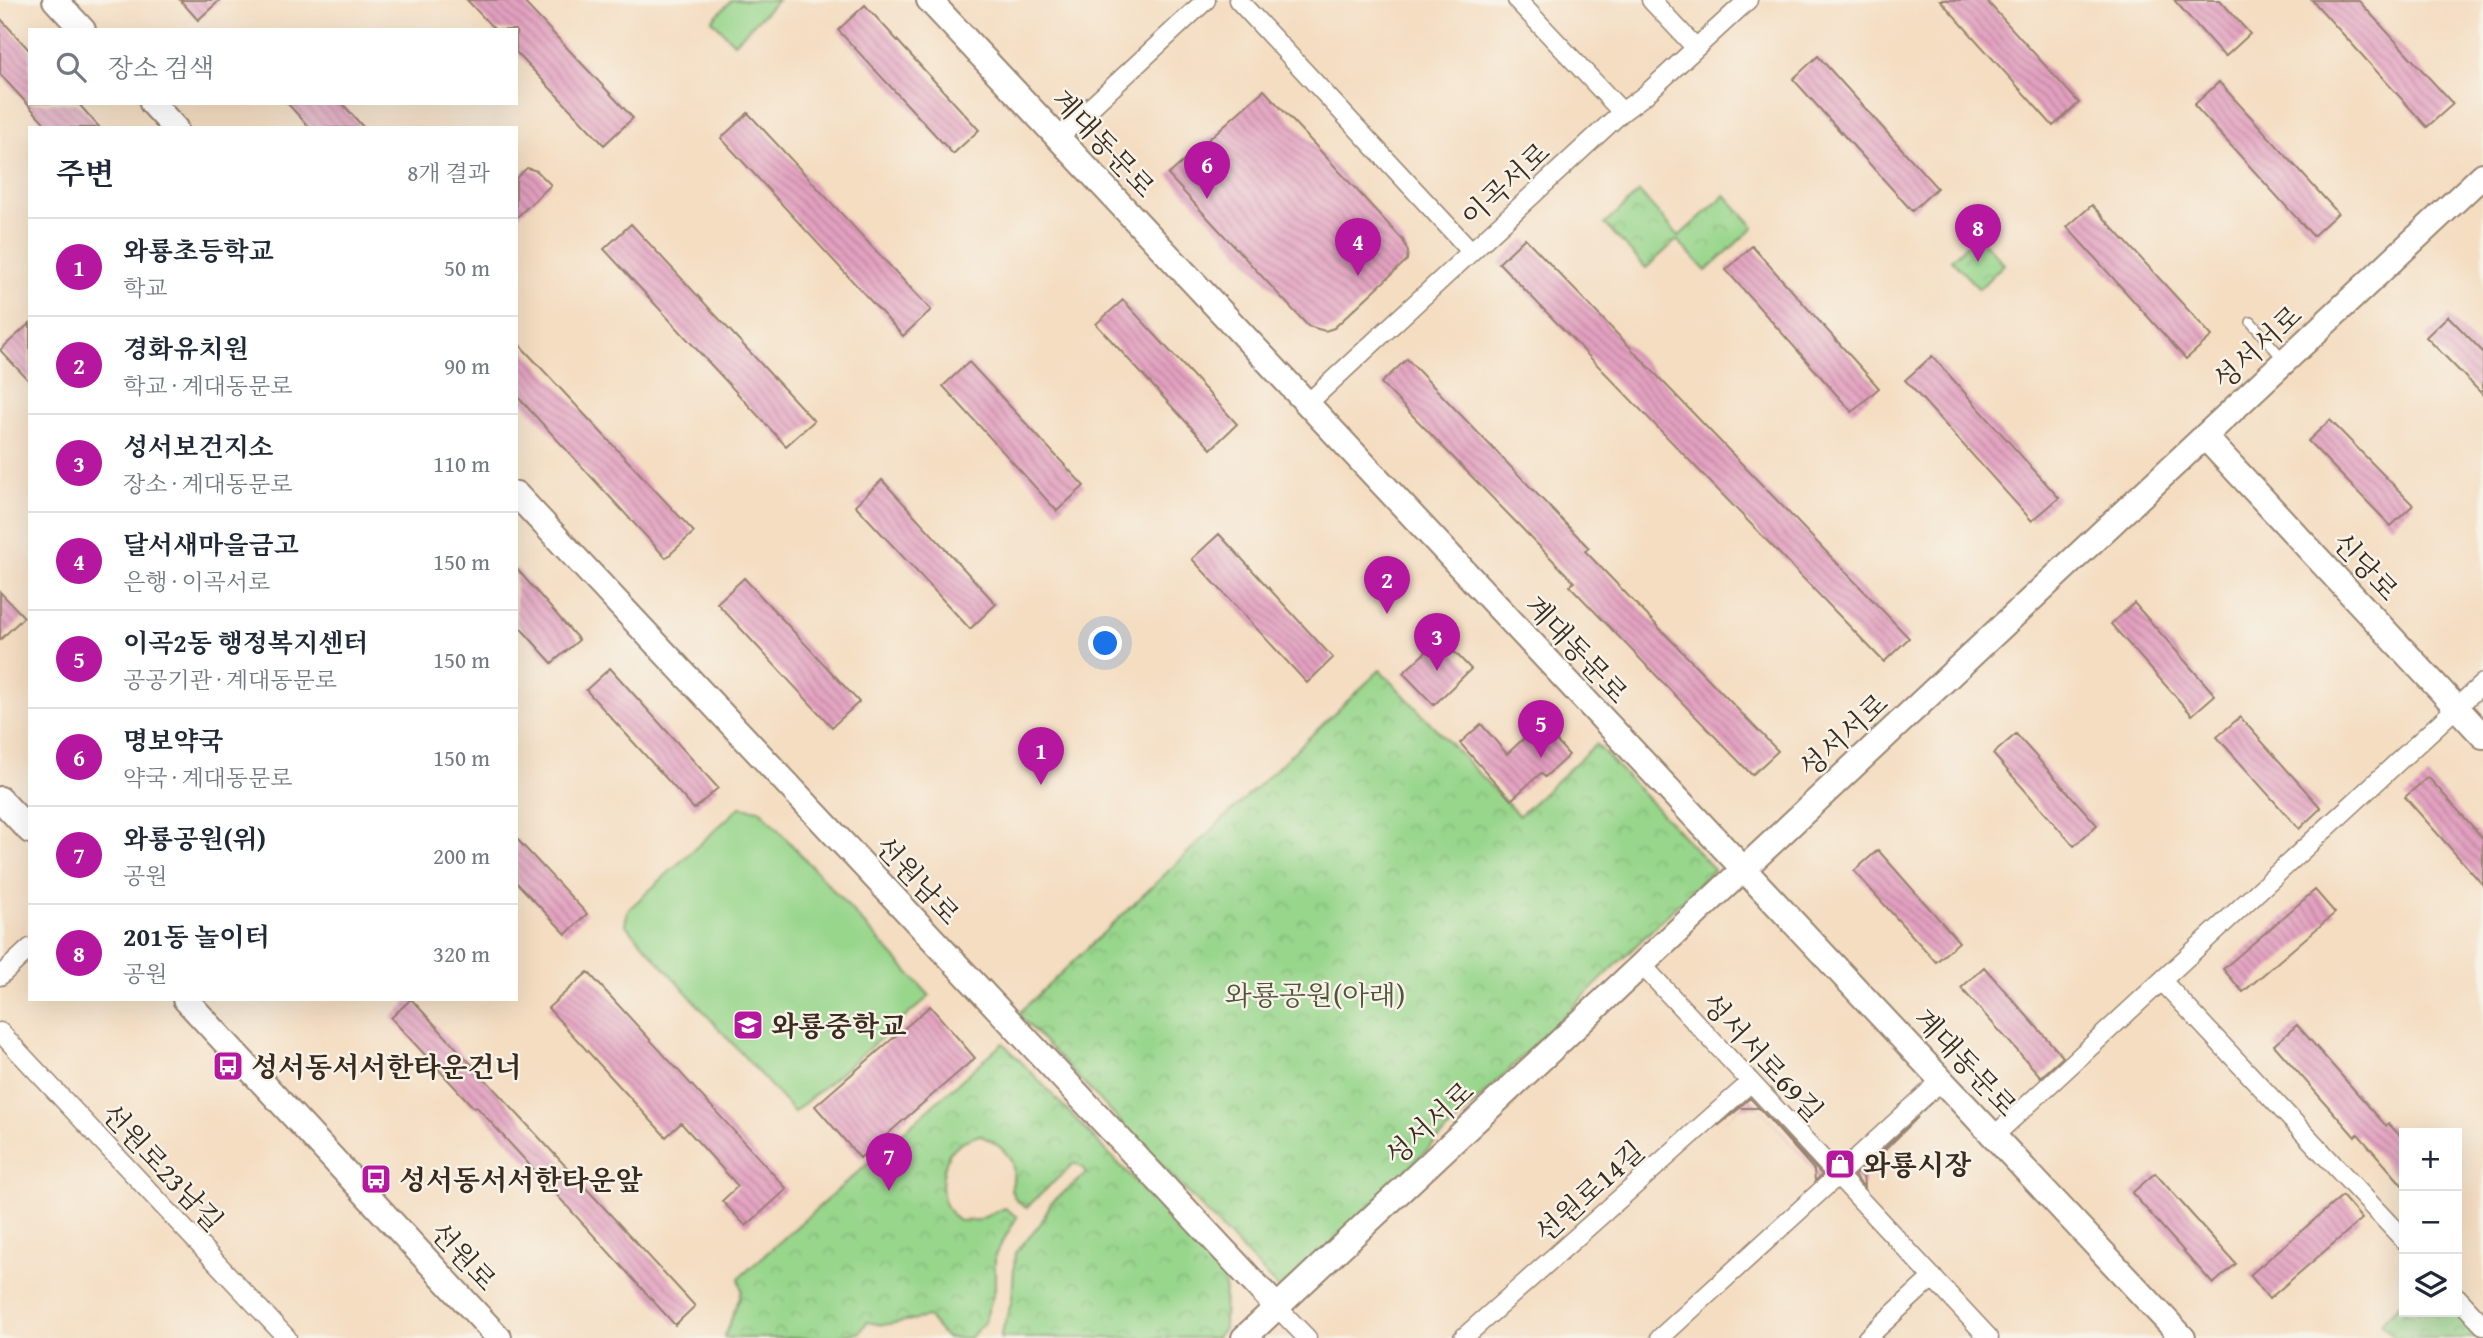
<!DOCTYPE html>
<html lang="ko">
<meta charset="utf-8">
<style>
body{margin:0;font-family:"Gentium Book Plus","Noto Serif KR",serif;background:#f6f6f7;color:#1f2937}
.controls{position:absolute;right:21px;bottom:21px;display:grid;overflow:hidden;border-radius:0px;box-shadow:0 7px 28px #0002}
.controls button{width:63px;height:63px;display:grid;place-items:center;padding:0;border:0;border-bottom:2px solid #e0e1e3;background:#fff;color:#1f2937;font:35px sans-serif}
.you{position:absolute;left:1106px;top:644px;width:24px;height:24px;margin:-18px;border:5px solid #fff;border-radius:50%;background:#1a73e8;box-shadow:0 0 0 10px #1a73e833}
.badge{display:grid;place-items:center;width:46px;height:46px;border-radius:50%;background:#b5179e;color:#fff;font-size:23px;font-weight:700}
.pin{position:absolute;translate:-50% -58px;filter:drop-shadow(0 2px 4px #0008)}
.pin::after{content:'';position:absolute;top:37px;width:24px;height:21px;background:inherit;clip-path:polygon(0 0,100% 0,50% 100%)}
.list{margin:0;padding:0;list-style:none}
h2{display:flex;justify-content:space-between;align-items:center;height:91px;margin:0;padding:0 28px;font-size:30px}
h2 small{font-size:23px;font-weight:400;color:#747a83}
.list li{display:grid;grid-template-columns:46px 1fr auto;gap:21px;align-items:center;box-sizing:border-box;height:98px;padding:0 28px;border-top:2px solid #e0e1e3}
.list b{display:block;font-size:26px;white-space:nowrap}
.list p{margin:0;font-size:23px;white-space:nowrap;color:#747a83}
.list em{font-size:23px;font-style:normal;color:#747a83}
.icon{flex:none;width:38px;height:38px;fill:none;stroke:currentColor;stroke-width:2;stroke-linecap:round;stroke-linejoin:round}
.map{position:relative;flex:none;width:2483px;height:1338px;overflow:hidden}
.search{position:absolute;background:#fff;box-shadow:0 7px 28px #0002;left:28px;top:28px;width:490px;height:77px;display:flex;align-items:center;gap:18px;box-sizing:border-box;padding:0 24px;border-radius:0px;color:#747a83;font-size:26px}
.panel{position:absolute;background:#fff;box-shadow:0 7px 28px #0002;left:28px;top:126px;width:490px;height:875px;border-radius:0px}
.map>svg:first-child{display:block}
.park{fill:url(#park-crowns);stroke:#6a8055;stroke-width:2}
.garden{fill:#98d68c;stroke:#6a8055;stroke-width:2}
.building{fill:url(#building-back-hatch)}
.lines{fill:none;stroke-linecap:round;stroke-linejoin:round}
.lane-casing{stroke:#988470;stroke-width:12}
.street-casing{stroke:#988470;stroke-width:21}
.secondary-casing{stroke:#988470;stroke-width:28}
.lane{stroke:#fff;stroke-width:9}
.street{stroke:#fff;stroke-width:18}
.secondary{stroke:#fff;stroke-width:24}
.labels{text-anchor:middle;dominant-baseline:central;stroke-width:5;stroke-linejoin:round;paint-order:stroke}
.street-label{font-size:28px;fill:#3b2a1e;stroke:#f7f3e8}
.park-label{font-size:28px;fill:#52553a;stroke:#f7f3e8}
.poi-label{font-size:28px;font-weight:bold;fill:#3b2a1e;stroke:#f7f3e8;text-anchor:start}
</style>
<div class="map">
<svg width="2483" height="1338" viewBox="0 0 2483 1338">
<defs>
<pattern id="park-crowns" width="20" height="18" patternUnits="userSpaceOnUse" patternTransform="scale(1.75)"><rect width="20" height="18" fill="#98d68c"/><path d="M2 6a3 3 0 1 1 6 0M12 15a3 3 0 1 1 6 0" fill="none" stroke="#84b878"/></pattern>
<pattern id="building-back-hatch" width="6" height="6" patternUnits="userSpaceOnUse" patternTransform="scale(1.75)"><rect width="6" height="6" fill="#e3a0c0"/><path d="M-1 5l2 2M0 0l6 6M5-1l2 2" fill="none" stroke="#b9839b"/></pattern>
</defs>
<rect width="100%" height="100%" fill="#f7f3e8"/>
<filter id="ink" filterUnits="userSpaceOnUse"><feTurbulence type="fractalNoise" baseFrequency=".0143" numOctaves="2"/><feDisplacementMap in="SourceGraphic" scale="14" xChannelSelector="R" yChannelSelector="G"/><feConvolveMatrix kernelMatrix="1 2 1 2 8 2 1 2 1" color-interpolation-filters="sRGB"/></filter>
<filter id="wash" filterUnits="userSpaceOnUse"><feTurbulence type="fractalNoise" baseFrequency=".00686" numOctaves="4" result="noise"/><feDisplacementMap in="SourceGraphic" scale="28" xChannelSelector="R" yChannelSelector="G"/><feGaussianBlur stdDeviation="1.57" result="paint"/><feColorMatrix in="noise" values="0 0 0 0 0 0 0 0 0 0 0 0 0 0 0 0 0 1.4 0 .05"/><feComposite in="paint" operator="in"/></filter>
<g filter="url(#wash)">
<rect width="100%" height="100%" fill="#f4ddc1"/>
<path class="park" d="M 1639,192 L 1679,236 L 1725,195 L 1754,227 L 1706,271 L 1677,240 L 1646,268 L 1605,224 Z
M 1977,234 L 2004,264 L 1979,289 L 1951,260 Z
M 1380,670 L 1519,816 L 1596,744 L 1714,869 L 1282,1292 L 1018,1014 Z
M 1003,1043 L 1225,1275 L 1224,1329 L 1215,1338 L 1000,1338 L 1012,1300 L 1015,1253 L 1041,1223 L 1051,1203 L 1086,1174 L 1083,1168 L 1074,1163 L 1026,1208 L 1016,1200 L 1011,1190 C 1020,1161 1005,1146 979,1135 L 961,1142 L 949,1153 C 940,1177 937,1204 959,1221 L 978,1220 L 1005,1208 L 1017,1217 L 995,1255 L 995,1289 L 984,1323 L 970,1338 L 946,1338 L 928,1317 L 883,1325 L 867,1322 L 860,1332 L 835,1338 L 724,1338 L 742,1291 L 739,1278 Z
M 2404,1300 L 2404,1312 L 2457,1312 L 2457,1304 L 2483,1332 L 2483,1338 L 2395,1338 L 2381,1323 Z"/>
<path class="garden" d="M 732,0 L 778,0 L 734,43 L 712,20 Z
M 740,807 L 760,810 L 930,996 L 794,1112 L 625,924 L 628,910 Z"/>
<g id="blocks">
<path class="building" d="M 180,0 L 220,0 L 198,20 Z
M 467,0 L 522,0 L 633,118 L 604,145 L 516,52 L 516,30 L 495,30 Z
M 1940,0 L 1986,0 L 2079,103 L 2053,126 Z
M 2174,0 L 2220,0 L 2250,34 L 2225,57 Z
M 2312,0 L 2358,0 L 2453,104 L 2427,127 Z
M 865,5 L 979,130 L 953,154 L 838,30 Z
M 0,18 L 30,51 L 30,103 L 78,103 L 100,128 L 49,128 L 0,74 Z
M 1818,56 L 1937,188 L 1912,211 L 1793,79 Z
M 2219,82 L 2338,213 L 2313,236 L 2194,105 Z
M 1264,90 L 1403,240 L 1408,252 L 1407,260 L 1334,328 L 1325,331 L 1308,326 L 1168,175 Z
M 287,103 L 342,103 L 364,128 L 310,128 Z
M 748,113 L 931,310 L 903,336 L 721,138 Z
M 527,168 L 537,171 L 551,185 L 516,218 L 516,178 Z
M 2092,205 L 2212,336 L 2186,359 L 2067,227 Z
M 631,224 L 814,421 L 786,446 L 604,249 Z
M 1525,238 L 1909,638 L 1884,662 L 1499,263 Z
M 1752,246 L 1879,388 L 1852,412 L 1726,270 Z
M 1123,300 L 1237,424 L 1211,449 L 1096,324 Z
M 2448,316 L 2483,352 L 2483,395 L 2426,337 Z
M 30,323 L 30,382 L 0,350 Z
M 516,341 L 694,532 L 666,558 L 516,395 Z
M 1932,356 L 2059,498 L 2032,521 L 1905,380 Z
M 1407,359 L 1589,548 L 1585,551 L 1778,751 L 1752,775 L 1570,586 L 1574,582 L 1381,383 Z
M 969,362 L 1084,486 L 1057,511 L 943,386 Z
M 2330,420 L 2413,505 L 2391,526 L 2308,441 Z
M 882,480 L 996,604 L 970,629 L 855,505 Z
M 1219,534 L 1333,658 L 1307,683 L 1192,559 Z
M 516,568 L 579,640 L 552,663 L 516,623 Z
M 744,578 L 859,702 L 832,727 L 717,603 Z
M 0,592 L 24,617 L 0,640 Z
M 2134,603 L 2215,695 L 2192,715 L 2111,624 Z
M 1441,638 L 1471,669 L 1434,705 L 1403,673 Z
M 610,668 L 718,788 L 694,809 L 586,690 Z
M 2240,717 L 2321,808 L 2299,829 L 2217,737 Z
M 1540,723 L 1569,755 L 1545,777 L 1541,773 L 1511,800 L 1460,743 L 1481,724 L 1507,754 Z
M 2016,734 L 2097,825 L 2074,846 L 1993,754 Z
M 2428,777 L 2483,838 L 2483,885 L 2405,797 Z
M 516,838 L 587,914 L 566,934 L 516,882 Z
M 1878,850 L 1959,942 L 1936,962 L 1854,871 Z
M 2315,890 L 2335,913 L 2243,992 L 2223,969 Z
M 1984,967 L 2063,1057 L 2041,1077 L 1961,988 Z
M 588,972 L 787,1189 L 746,1226 L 722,1201 L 738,1186 L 681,1123 L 666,1137 L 548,1008 Z
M 411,999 L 695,1306 L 675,1325 L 476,1106 L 474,1108 L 391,1018 Z
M 930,1006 L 975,1058 L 860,1158 L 815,1106 Z
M 2297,1025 L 2386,1126 L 2389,1124 L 2404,1140 L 2404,1187 L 2358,1134 L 2355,1137 L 2274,1045 Z
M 1750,1098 L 1822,1175 L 1815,1181 L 1814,1170 L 1759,1108 L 1740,1108 L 1718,1126 Z
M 1918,1117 L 1863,1172 L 1864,1187 L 1854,1176 Z
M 2155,1173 L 2236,1264 L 2213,1284 L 2132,1193 Z
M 2342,1196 L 2362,1219 L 2269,1299 L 2250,1275 Z"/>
</g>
</g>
<g filter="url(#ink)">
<use href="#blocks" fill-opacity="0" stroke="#988470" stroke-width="2"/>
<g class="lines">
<g class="lane-casing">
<path id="lane" d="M 2251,322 L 2284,360"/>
</g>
<g class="street-casing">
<path id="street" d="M 1238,0 L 1471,251
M 1517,0 L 1622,112
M 1651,0 L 1696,48
M 1058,138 L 1206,0
M 1307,404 L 1622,112 L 1645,95 L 1748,0
M 1642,965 L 1989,1338
M 0,976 L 30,948
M 2162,981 L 2404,1240
M 0,1032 L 287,1338
M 1994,1136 L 2483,683
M 2457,1297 L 2483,1325
M 1277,1307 L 1307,1338
M 1463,1338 L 1751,1082
M 1660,1338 L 1942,1080
M 1867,1338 L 1933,1277"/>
</g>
<g class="secondary-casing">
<path id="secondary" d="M 55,0 L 83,30
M 929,0 L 2183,1338
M 152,103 L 175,128
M 2205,437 L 2483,736
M 516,494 L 1277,1307
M 0,799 L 30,831
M 185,999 L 499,1338
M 1244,1338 L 2483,175"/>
</g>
<use href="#lane" class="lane"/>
<use href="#street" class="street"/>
<use href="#secondary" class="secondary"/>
</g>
</g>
<defs>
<g id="school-square" transform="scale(1.575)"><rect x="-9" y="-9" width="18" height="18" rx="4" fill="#b5179e" stroke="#f7f3e8"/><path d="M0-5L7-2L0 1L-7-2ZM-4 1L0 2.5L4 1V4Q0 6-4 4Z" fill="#fff"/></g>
<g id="bus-square" transform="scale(1.575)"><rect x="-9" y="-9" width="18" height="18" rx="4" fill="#b5179e" stroke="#f7f3e8"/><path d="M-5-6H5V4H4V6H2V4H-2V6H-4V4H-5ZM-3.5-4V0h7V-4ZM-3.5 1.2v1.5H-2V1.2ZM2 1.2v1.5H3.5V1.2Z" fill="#fff"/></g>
<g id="shop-square" transform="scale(1.575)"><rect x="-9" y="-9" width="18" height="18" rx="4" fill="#b5179e" stroke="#f7f3e8"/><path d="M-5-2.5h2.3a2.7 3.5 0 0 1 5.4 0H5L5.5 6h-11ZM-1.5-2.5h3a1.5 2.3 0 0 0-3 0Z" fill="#fff"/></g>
</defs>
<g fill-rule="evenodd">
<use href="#school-square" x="748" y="1025"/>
<use href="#bus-square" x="228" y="1066"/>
<use href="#shop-square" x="1840" y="1164"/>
<use href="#bus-square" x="376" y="1179"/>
</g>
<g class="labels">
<g class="street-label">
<text transform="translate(1104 143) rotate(47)">계대동문로</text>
<text transform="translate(1505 184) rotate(-43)">이곡서로</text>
<text transform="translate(2257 347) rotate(-43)">성서서로</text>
<text transform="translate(2366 566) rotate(47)">신당로</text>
<text transform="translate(1577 649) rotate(47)">계대동문로</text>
<text transform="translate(1843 735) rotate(-43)">성서서로</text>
<text transform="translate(918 880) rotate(47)">선원남로</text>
<text transform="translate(1763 1057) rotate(47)">성서서로69길</text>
<text transform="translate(1966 1062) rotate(47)">계대동문로</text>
<text transform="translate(1429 1123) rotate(-43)">성서서로</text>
<text transform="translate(163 1167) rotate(47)">선원로23남길</text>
<text transform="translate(1589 1191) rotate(-42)">선원로14길</text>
<text transform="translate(464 1256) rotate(47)">선원로</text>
</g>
<g class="park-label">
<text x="1315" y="994">와룡공원(아래)</text>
</g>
<g class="poi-label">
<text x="771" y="1025">와룡중학교</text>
<text x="251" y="1066">성서동서서한타운건너</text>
<text x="1863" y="1164">와룡시장</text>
<text x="399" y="1179">성서동서서한타운앞</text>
</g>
</g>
</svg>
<div class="controls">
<button>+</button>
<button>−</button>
<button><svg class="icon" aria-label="layers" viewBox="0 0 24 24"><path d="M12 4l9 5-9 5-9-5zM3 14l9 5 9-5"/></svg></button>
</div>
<div class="you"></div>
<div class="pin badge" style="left:1041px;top:785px">1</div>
<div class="pin badge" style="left:1387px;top:614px">2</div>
<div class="pin badge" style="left:1437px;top:671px">3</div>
<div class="pin badge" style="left:1358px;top:276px">4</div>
<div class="pin badge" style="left:1541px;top:758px">5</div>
<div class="pin badge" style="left:1207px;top:199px">6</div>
<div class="pin badge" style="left:889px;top:1191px">7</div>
<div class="pin badge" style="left:1978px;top:262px">8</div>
<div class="search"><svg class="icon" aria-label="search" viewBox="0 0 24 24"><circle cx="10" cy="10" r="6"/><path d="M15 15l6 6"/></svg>장소 검색</div>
<section class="panel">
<h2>주변<small>8개 결과</small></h2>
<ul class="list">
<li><span class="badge">1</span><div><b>와룡초등학교</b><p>학교</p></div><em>50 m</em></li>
<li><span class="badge">2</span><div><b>경화유치원</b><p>학교 · 계대동문로</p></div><em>90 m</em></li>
<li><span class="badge">3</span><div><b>성서보건지소</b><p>장소 · 계대동문로</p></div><em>110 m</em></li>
<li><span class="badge">4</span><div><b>달서새마을금고</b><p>은행 · 이곡서로</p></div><em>150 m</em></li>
<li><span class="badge">5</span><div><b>이곡2동 행정복지센터</b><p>공공기관 · 계대동문로</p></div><em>150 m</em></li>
<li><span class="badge">6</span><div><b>명보약국</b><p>약국 · 계대동문로</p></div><em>150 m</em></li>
<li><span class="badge">7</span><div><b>와룡공원(위)</b><p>공원</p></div><em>200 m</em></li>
<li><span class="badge">8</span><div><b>201동 놀이터</b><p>공원</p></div><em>320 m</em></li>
</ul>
</section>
</div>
